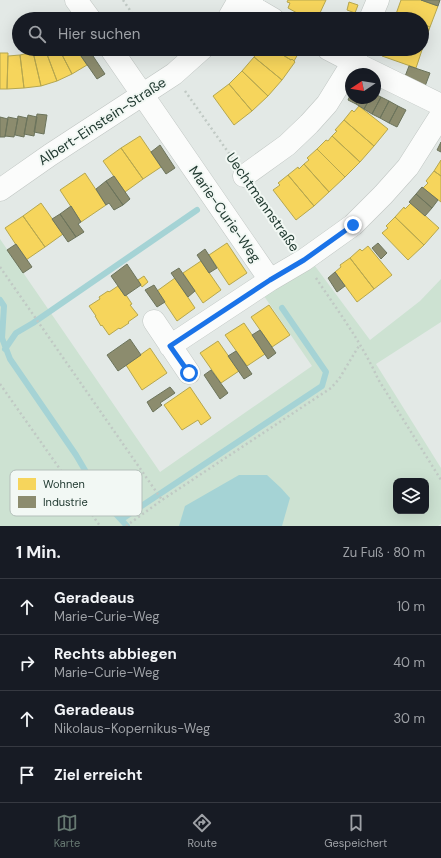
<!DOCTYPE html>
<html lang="de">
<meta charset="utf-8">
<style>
body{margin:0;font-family:"DM Sans",sans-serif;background:#20242c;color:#f1f3f6}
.controls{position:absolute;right:12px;bottom:12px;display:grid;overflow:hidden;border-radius:8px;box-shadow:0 4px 16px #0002}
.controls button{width:36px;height:36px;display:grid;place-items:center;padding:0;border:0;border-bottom:1px solid #363941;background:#171b24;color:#f1f3f6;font:20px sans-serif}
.compass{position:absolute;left:345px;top:68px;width:36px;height:36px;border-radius:50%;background:#171b24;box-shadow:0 4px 16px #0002;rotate:258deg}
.stop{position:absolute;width:12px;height:12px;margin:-9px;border:3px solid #1a73e8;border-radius:50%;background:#fff}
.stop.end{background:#1a73e8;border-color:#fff;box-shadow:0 1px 4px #0008}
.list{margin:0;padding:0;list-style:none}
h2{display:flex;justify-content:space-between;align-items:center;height:52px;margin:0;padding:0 16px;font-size:17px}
h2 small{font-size:13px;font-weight:400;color:#9ea1a6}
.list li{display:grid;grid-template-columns:26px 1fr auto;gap:12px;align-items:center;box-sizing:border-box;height:56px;padding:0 16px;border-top:1px solid #363941}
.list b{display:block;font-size:15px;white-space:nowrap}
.list p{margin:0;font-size:13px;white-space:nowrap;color:#9ea1a6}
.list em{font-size:13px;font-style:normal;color:#9ea1a6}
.icon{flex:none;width:22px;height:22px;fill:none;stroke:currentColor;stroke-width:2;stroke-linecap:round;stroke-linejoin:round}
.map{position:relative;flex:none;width:441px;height:526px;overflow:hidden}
.search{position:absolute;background:#171b24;box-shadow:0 4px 16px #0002;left:12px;right:12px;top:12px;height:44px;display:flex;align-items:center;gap:10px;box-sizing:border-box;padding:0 14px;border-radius:22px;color:#9ea1a6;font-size:15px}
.sheet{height:276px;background:#171b24}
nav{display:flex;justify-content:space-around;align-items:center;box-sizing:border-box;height:56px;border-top:1px solid #363941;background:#171b24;font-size:11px;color:#9ea1a6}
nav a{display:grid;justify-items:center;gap:2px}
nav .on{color:#667871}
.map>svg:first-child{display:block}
.green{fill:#cde2d2;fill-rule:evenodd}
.water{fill:#a5d3d5}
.homes{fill:#f6d55c;stroke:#b6a74f}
.industry{fill:#8c8c6e;stroke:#6c745c}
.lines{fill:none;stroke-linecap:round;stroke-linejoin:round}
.stream{stroke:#a5d3d5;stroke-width:6}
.street-casing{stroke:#c0c6c3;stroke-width:23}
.path{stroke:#c0c9c4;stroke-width:2.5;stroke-dasharray:2 3;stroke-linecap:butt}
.street{stroke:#fbfcfb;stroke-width:22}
.route{stroke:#1a73e8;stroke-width:5}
.labels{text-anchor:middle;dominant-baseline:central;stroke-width:4;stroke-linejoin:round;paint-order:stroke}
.street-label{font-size:14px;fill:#223b32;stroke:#f2f8f4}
.key{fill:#f2f8f4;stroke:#b4bfba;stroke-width:1}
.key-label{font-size:11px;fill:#223b32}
</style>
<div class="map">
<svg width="441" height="526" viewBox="0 0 441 526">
<rect width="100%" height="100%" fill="#e3e9e6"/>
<path class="green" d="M 0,239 L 160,472 L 312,366 L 264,296 L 312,262 L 370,340 L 420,301 L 441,279 L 441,322 L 376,364 L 441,468 L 441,524 L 438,526 L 0,526 ZM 396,481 L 426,481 L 426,511 L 396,511 Z"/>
<path class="water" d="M 239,475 L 267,475 L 281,488 L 290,498 L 282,526 L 179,526 L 185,506 Z"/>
<path class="homes" d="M 288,0 L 326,0 L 319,15 L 321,16 L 319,19 L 308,19 L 288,8 L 290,3 L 287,2 Z
M 401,0 L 421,0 L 438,6 L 430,27 L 422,24 L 422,19 L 409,19 L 396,14 Z
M 349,2 L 358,5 L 355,13 L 347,10 Z
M 396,14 L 409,19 L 395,19 Z
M 422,24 L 430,27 L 423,47 L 422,47 Z
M 422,47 L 423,47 L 416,68 L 382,56 L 384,49 L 422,49 Z
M 45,49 L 57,81 L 41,86 L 33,52 Z
M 45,49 L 59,49 L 72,74 L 57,81 Z
M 59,49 L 76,49 L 87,65 L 72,74 Z
M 260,49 L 273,49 L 291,60 L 292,59 L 295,62 L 282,80 L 254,57 Z
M 273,49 L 290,49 L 298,54 L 294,61 L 292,59 L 291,60 Z
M 33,52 L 41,86 L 24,88 L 20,55 Z
M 0,53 L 8,53 L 7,89 L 0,89 Z
M 20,55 L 24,88 L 7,89 L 8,56 Z
M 254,57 L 282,80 L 268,96 L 242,71 Z
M 242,71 L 268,96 L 252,111 L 229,84 Z
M 229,84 L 252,111 L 234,125 L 213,96 Z
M 359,106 L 388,129 L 374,146 L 344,120 L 352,110 L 354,112 Z
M 344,120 L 374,146 L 360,162 L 332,136 L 337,131 L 335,130 Z
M 140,136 L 161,167 L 143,179 L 121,148 Z
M 332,136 L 360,162 L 345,177 L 317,149 L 326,140 L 328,141 Z
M 121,148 L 143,179 L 125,192 L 103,161 Z
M 317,149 L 345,177 L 329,192 L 304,164 L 309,160 L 307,158 Z
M 441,160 L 441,176 L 434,171 Z
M 304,164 L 329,192 L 314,206 L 288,175 L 298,167 L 299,169 Z
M 434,171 L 441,176 L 441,202 L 423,188 L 428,183 L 426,181 Z
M 85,173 L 106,205 L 81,222 L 60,190 Z
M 288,175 L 314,206 L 296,220 L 273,190 L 280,185 L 278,183 Z
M 41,203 L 63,234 L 45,247 L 23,216 Z
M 411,203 L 439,228 L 424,245 L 395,217 L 404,207 L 405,209 Z
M 23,216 L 45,247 L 26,260 L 5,228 Z
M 395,217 L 424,245 L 408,260 L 382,233 L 388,228 L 386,226 Z
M 227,243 L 247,273 L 229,285 L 209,255 Z
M 368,246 L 392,275 L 374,289 L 350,258 L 360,249 L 362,251 Z
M 350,258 L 374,289 L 357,302 L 335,272 L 341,267 L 340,265 Z
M 201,261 L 221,290 L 203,303 L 183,273 Z
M 144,276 L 148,282 L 142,287 L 138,280 Z
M 175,278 L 195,308 L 177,321 L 157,291 Z
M 118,286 L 125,296 L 126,295 L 132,304 L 130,305 L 138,315 L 128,322 L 129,323 L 120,329 L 119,328 L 109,335 L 102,325 L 101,326 L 95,316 L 96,316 L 89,306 L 100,299 L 99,297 L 108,291 L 109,292 Z
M 269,305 L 290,335 L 272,347 L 251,317 Z
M 244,323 L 265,354 L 247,366 L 225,335 Z
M 218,341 L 239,371 L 221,383 L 200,353 Z
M 150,348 L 167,373 L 142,390 L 126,365 Z
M 190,387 L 211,418 L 201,425 L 198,420 L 182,430 L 164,405 Z"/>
<path class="industry" d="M 421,0 L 440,0 L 438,6 Z
M 89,50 L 105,74 L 97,79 L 81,56 Z
M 409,66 L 430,73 L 424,89 L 404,79 Z
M 351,93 L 351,98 L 359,98 L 356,104 L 348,100 Z
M 375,94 L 381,97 L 372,114 L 364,109 L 370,98 L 375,98 Z
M 381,97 L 389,101 L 380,118 L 372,114 Z
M 359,98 L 370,98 L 364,109 L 356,104 Z
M 389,101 L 398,106 L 389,123 L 380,118 Z
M 398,106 L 406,110 L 397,127 L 389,123 Z
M 37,114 L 47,115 L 44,134 L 34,132 Z
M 28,115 L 37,117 L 34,136 L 24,134 Z
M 18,116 L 27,118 L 24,137 L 15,135 Z
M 0,117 L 8,119 L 5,137 L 0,137 Z
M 8,117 L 18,119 L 14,137 L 5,136 Z
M 441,142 L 441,152 L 437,150 Z
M 160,145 L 175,168 L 166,174 L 151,152 Z
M 114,176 L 130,199 L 123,205 L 106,181 Z
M 106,181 L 123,205 L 114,210 L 109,203 L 106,205 L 96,189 Z
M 422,187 L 438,200 L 432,208 L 416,194 Z
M 416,194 L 432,208 L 425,216 L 409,202 Z
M 71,206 L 81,222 L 78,224 L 84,232 L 76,237 L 60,214 Z
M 60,214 L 76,237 L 68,242 L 52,219 Z
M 378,243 L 387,253 L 381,259 L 372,248 Z
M 16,244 L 32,267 L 23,273 L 7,250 Z
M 205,249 L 217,268 L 209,273 L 197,255 Z
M 127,264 L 141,285 L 125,296 L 111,276 Z
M 179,268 L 195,291 L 188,297 L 171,273 Z
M 335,272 L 345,286 L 337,292 L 328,278 Z
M 154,285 L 165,302 L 157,307 L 145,290 Z
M 260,330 L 276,353 L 268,359 L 252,335 Z
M 130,339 L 141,355 L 118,371 L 107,355 Z
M 236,351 L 252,374 L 244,379 L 228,356 Z
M 211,370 L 228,393 L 220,399 L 204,375 Z
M 170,387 L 175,393 L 160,403 L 162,405 L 153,412 L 147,402 Z"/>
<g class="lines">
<path class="stream" d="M 0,300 L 4,306 L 2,338 L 10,359 L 76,455 L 102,499 L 127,526
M 5,349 L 16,333 L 33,323 L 197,210
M 122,519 L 322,386 L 326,372 L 282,308"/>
<g class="street-casing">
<path id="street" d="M 76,0 L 90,19
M 249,0 L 256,9 L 273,19
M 228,19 L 239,0
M 370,19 L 378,0
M 111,49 L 270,280
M 328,49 L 353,62 L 441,105
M 244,176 L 287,145 L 309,124 L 327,104 L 353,62 L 358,49
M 0,190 L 50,155 L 174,74 L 202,49
M 154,321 L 189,373
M 170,346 L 270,280 L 304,260 L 353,225 L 383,195 L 408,167 L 441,115"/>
</g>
<path class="path" d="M 123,0 L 136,19
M 157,49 L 162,57
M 185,91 L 233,159
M 256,192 L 291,242
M 0,267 L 162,500
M 316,278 C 338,311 362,343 378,379 L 441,480
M 0,384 L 100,526
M 126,526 L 162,500 L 331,388 L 339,379 L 360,344"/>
<use href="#street" class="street"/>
</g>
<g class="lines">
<path class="route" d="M 189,373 L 170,346 L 270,280 L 304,260 L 353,225"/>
</g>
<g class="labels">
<g class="street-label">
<text transform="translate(102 121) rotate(-33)">Albert-Einstein-Straße</text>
<text transform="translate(263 202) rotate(55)">Uechtmannstraße</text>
<text transform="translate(225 214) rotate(55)">Marie-Curie-Weg</text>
</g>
</g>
<rect x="10" y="470" width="132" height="46" rx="6" class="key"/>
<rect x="18" y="478" width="18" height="12" fill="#f6d55c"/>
<rect x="18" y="496" width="18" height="12" fill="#8c8c6e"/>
<g class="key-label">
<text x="43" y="488">Wohnen</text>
<text x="43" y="506">Industrie</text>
</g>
</svg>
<div class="controls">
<button><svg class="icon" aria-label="layers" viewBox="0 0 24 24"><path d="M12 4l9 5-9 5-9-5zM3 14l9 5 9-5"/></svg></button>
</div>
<svg class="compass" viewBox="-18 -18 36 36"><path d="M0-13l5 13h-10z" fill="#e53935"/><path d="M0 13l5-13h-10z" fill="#9ea1a6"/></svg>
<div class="stop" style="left:189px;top:373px"></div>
<div class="stop end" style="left:353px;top:225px"></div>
<div class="search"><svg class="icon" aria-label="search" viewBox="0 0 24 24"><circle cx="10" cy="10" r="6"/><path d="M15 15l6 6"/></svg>Hier suchen</div>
</div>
<section class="sheet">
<h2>1 Min.<small>Zu Fuß · 80 m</small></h2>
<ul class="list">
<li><svg class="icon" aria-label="ahead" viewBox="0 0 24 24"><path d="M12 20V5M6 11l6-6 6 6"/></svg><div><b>Geradeaus</b><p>Marie-Curie-Weg</p></div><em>10 m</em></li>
<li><svg class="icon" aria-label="right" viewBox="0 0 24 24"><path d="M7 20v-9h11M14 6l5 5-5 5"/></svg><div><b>Rechts abbiegen</b><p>Marie-Curie-Weg</p></div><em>40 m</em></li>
<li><svg class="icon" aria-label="ahead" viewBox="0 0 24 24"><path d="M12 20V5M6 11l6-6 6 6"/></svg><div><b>Geradeaus</b><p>Nikolaus-Kopernikus-Weg</p></div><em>30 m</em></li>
<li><svg class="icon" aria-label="arrive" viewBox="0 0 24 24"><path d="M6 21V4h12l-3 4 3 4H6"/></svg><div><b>Ziel erreicht</b></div></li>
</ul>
</section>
<nav>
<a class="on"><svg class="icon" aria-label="map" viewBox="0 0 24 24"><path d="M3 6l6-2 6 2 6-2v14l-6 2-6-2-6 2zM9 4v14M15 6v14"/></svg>Karte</a>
<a><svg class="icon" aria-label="directions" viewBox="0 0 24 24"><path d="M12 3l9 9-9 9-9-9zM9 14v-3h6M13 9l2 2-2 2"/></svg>Route</a>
<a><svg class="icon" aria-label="saved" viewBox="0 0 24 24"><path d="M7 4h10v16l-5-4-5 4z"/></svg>Gespeichert</a>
</nav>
